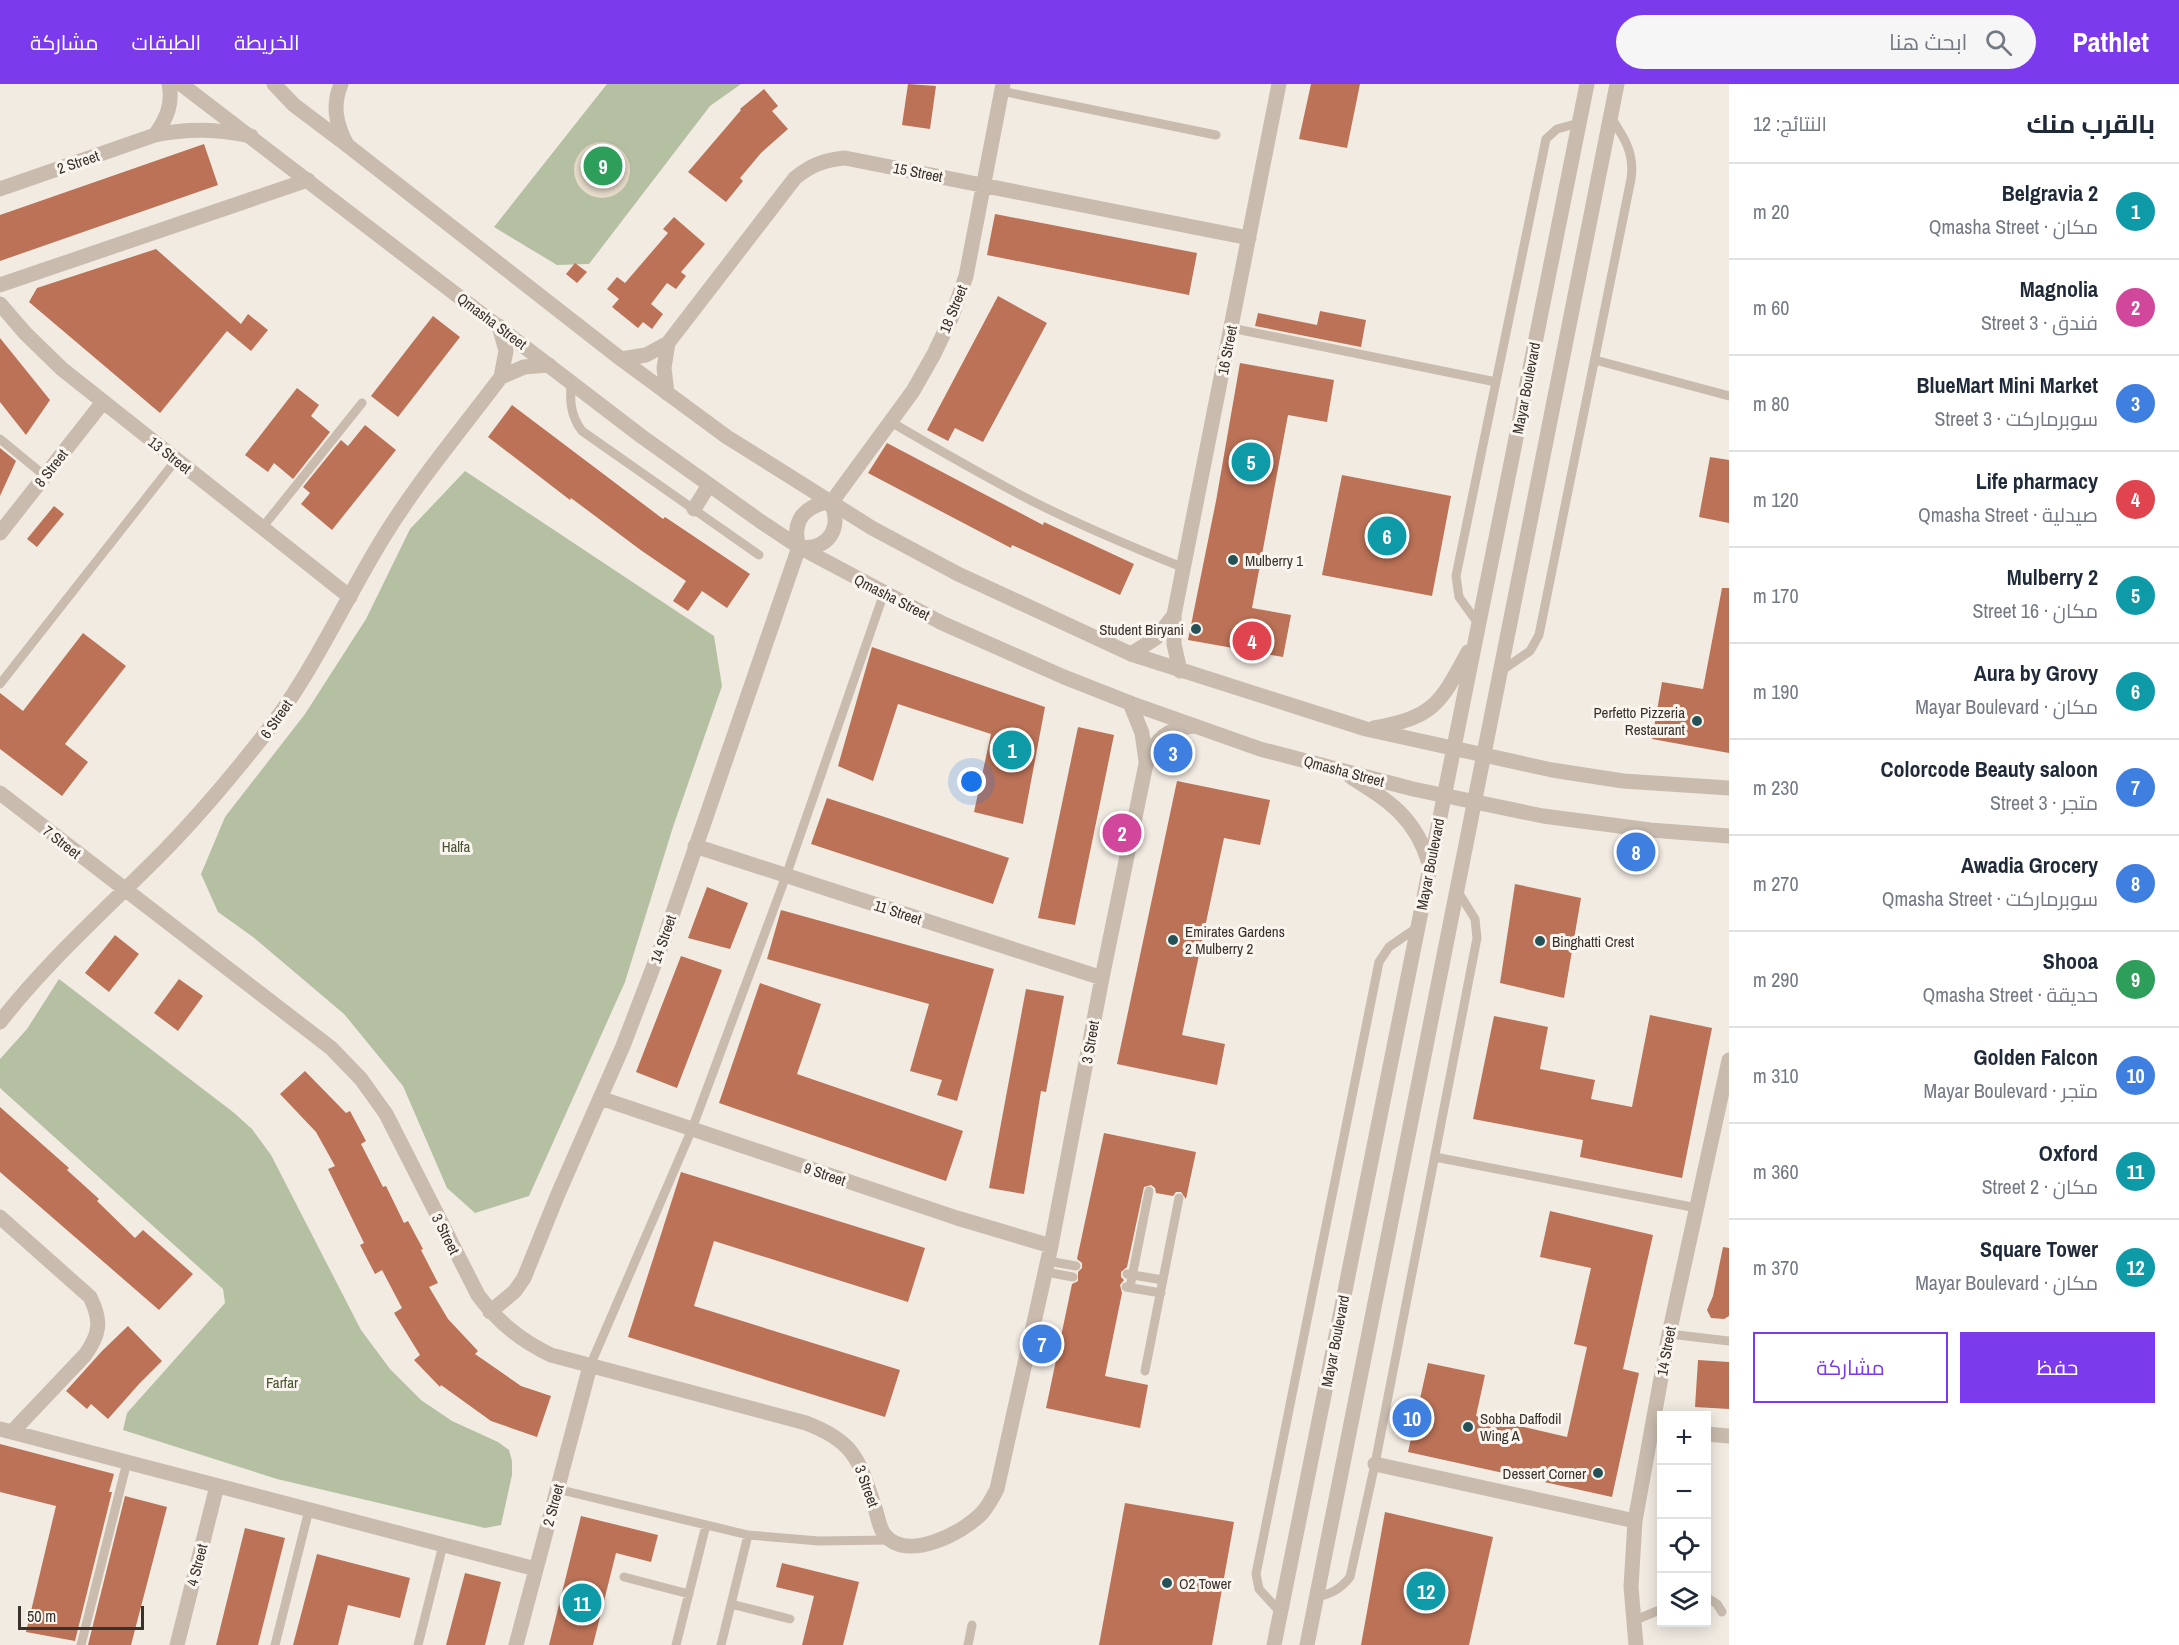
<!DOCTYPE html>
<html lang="ar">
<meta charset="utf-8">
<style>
body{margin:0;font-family:"Archivo Narrow",Cairo,sans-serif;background:#f6f6f7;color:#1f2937;direction:rtl}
.controls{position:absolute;right:18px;bottom:18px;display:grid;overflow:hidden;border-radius:0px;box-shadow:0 3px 15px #0003}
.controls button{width:54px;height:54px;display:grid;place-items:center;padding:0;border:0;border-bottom:2px solid #e0e1e3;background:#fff;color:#1f2937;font:30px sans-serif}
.scale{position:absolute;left:18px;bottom:15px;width:126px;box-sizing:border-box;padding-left:6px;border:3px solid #39312c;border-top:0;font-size:16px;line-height:21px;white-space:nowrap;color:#39312c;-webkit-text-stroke:4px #faf5ef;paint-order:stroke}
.you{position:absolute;left:972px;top:698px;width:21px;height:21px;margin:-15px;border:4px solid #fff;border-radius:50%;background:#1a73e8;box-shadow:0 0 0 9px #1a73e833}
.badge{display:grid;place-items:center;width:39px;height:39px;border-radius:50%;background:#7c3aed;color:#fff;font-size:20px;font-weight:700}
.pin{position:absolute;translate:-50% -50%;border:3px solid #fff;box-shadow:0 2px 6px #0006}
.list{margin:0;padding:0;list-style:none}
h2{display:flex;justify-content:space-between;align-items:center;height:78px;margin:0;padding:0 24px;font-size:26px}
h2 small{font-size:20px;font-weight:400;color:#747a83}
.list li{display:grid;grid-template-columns:39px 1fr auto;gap:18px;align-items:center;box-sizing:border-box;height:96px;padding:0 24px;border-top:2px solid #e0e1e3}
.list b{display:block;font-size:22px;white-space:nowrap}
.list p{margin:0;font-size:20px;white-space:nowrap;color:#747a83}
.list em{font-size:20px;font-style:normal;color:#747a83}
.actions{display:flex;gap:12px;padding:18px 24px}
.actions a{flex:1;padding:14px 0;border:2px solid #7c3aed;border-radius:0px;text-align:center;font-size:21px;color:#7c3aed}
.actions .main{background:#7c3aed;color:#fff}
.icon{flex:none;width:33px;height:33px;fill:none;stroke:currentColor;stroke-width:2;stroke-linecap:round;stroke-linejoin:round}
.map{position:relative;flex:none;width:1729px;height:1561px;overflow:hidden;direction:ltr}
header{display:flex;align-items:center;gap:36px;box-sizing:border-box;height:84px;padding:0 30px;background:#7c3aed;color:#fff}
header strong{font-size:28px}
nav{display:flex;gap:33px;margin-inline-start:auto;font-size:21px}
.search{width:420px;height:54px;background:#f6f6f7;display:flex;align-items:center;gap:15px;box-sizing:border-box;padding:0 21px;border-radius:33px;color:#747a83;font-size:22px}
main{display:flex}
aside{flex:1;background:#fff}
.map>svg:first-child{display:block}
.green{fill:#b5c0a3}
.plaza{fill:#e8dccb}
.building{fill:#bb7257}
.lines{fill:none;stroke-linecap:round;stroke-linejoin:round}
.service{stroke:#c9bcaf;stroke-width:9}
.minor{stroke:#c9bcaf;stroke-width:15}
.tertiary{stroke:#c9bcaf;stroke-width:15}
.poi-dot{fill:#255257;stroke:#faf5ef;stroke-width:2}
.labels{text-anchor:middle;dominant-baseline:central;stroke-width:6;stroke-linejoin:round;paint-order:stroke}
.street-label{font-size:15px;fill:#39312c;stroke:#faf5ef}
.poi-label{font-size:15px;fill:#39312c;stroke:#faf5ef;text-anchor:start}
.park-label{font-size:15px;fill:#475532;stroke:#faf5ef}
</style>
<header>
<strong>Pathlet</strong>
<div class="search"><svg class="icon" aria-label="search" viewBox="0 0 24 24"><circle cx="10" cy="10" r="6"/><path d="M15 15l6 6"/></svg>ابحث هنا</div>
<nav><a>الخريطة</a><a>الطبقات</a><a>مشاركة</a></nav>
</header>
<main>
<aside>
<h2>بالقرب منك<small>النتائج: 12</small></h2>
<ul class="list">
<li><span class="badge" style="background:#0f9aa8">1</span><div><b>Belgravia 2</b><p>مكان · Qmasha Street</p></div><em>20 m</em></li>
<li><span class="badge" style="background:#d1479c">2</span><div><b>Magnolia</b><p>فندق · 3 Street</p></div><em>60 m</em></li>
<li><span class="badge" style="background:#3f7fe0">3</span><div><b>BlueMart Mini Market</b><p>سوبرماركت · 3 Street</p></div><em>80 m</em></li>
<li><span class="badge" style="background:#e0444e">4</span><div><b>Life pharmacy</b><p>صيدلية · Qmasha Street</p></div><em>120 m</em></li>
<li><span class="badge" style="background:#0f9aa8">5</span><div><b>Mulberry 2</b><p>مكان · 16 Street</p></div><em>170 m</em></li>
<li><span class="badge" style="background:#0f9aa8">6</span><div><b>Aura by Grovy</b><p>مكان · Mayar Boulevard</p></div><em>190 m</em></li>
<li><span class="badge" style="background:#3f7fe0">7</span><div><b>Colorcode Beauty saloon</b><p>متجر · 3 Street</p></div><em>230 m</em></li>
<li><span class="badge" style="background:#3f7fe0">8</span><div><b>Awadia Grocery</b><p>سوبرماركت · Qmasha Street</p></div><em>270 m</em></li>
<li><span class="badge" style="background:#2e9e5b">9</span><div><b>Shooa</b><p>حديقة · Qmasha Street</p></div><em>290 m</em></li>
<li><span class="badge" style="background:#3f7fe0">10</span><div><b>Golden Falcon</b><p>متجر · Mayar Boulevard</p></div><em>310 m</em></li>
<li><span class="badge" style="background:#0f9aa8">11</span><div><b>Oxford</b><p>مكان · 2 Street</p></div><em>360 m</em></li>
<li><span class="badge" style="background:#0f9aa8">12</span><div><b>Square Tower</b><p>مكان · Mayar Boulevard</p></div><em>370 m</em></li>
</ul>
<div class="actions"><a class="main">حفظ</a><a>مشاركة</a></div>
</aside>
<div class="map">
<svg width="1729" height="1561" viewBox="0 0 1729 1561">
<rect width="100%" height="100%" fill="#f2ebe2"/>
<path class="green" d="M 607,0 L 741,0 L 710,22 L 589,180 L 557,181 L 494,143 Z
M 465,387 L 714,552 L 722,602 L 673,743 L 625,898 L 529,1112 L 475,1129 L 447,1104 L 403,1002 L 344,930 L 253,853 L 218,828 L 201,790 L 225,733 L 305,630 L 366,535 L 410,445 Z
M 59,895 L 233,1028 L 252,1045 L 271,1071 L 361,1246 L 390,1285 L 421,1316 L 452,1337 L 498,1358 L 509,1366 L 512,1377 L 512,1391 L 501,1441 L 485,1444 L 277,1395 L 123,1346 L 127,1329 L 225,1219 L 223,1205 L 0,1004 L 0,975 L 27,945 Z"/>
<path class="plaza" d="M574 86a28 28 0 1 1 56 0a28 28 0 1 1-56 0Z"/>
<path class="building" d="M 908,0 L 936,2 L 930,45 L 902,41 Z
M 1311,0 L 1360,0 L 1347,64 L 1299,55 Z
M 764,5 L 778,22 L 772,27 L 788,45 L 761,69 L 740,94 L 743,97 L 726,118 L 688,88 L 741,26 L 740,25 Z
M 204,60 L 218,101 L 0,177 L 0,131 Z
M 995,130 L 1197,169 L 1189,211 L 987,171 Z
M 674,133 L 705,160 L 681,188 L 686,192 L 676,205 L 667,199 L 651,220 L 663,230 L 652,245 L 643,238 L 638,244 L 612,223 L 619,215 L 607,205 L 617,193 L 625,199 L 668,149 L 663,145 Z
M 156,165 L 241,240 L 248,230 L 268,246 L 251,267 L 227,247 L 160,329 L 29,218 L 37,204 Z
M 575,179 L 587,188 L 577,199 L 566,190 Z
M 998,212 L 1047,239 L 983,358 L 955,344 L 948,357 L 927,346 Z
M 1320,227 L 1366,236 L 1361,263 L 1255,242 L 1258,229 L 1317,241 Z
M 433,232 L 460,253 L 398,333 L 371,312 Z
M 0,254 L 50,316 L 26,351 L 0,318 Z
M 1240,279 L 1334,296 L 1327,338 L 1288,331 L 1252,524 L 1291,531 L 1283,573 L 1188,556 L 1216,417 Z
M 297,304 L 319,321 L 311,332 L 330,348 L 293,395 L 274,379 L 268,388 L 245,371 Z
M 512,321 L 663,435 L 665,433 L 750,490 L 727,524 L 702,507 L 688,527 L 673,517 L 686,497 L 642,467 L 571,414 L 570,416 L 488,353 Z
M 365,341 L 396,366 L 332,446 L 301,420 L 310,409 L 303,403 L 341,356 L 348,362 Z
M 887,359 L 1043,441 L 1044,438 L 1134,480 L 1120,511 L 1012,461 L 1011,464 L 868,389 Z
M 0,364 L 16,377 L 0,412 Z
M 1710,373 L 1729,376 L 1729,439 L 1699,433 Z
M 1342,391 L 1451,412 L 1432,512 L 1322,491 Z
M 54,422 L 64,430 L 37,463 L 27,455 Z
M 1722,504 L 1729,504 L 1729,669 L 1652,655 L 1662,598 L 1703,605 Z
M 83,549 L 126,582 L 65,660 L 88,678 L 62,712 L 0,665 L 0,609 L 23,627 Z
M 872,563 L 1045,623 L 1023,740 L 974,728 L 991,650 L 898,620 L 873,697 L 838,682 Z
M 1078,643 L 1114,651 L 1075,841 L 1038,834 Z
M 1177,697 L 1270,716 L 1260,761 L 1224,754 L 1182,951 L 1225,960 L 1217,1001 L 1117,980 Z
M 827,714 L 1009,774 L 993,820 L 811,760 Z
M 1515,800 L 1581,814 L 1564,914 L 1500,899 Z
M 707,803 L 748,819 L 730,865 L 688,854 Z
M 781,826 L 994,885 L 957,1017 L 937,1011 L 942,996 L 910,987 L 929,920 L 767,875 Z
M 115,851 L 139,870 L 109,908 L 85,889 Z
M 681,872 L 722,886 L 677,1004 L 636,988 Z
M 179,895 L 203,912 L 178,947 L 154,929 Z
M 760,899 L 821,920 L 797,990 L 963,1047 L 946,1097 L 719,1019 Z
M 1026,905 L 1064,912 L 1046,1008 L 1041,1007 L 1024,1110 L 989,1104 Z
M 1650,931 L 1712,944 L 1682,1094 L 1580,1073 L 1583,1056 L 1473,1035 L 1494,932 L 1548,943 L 1540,985 L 1595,996 L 1591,1015 L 1632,1023 Z
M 305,987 L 346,1029 L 350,1027 L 366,1057 L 361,1060 L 383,1103 L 386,1102 L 404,1139 L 408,1137 L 423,1165 L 421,1166 L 438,1199 L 429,1203 L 448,1235 L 478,1267 L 475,1270 L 521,1302 L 551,1312 L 537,1353 L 491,1337 L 441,1301 L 440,1303 L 414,1276 L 420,1271 L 394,1229 L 402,1224 L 382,1186 L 375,1190 L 360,1161 L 364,1159 L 328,1085 L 335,1082 L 316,1048 L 280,1010 Z
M 0,1023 L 69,1084 L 67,1086 L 99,1115 L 97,1117 L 135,1154 L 143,1146 L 193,1190 L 159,1226 L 0,1088 Z
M 1104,1049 L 1196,1068 L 1186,1115 L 1181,1108 L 1176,1108 L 1173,1112 L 1156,1109 L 1155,1104 L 1151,1101 L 1144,1103 L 1127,1183 L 1121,1188 L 1121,1193 L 1124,1196 L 1120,1201 L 1122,1209 L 1105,1292 L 1148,1301 L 1140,1344 L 1046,1324 L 1072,1200 L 1078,1197 L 1078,1188 L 1082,1184 L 1082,1179 L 1077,1175 Z
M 681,1088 L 925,1164 L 908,1218 L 714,1157 L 694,1222 L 900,1286 L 885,1333 L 628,1253 Z
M 1550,1127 L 1653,1151 L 1623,1285 L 1639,1289 L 1612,1413 L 1408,1368 L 1428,1279 L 1485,1291 L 1476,1332 L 1567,1353 L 1587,1263 L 1574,1260 L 1591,1184 L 1540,1173 Z
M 1723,1163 L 1729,1164 L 1729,1232 L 1724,1235 L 1711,1234 L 1707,1226 L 1713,1212 Z
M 128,1242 L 162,1277 L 139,1300 L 108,1335 L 91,1320 L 87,1325 L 66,1307 L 102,1267 Z
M 1698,1276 L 1729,1278 L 1729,1325 L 1695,1323 Z
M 0,1360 L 114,1390 L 109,1408 L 112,1408 L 75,1557 L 26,1548 L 56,1422 L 0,1408 Z
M 125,1412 L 167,1423 L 131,1561 L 88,1561 Z
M 1125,1419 L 1234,1438 L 1212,1561 L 1099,1561 Z
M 1385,1428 L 1493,1453 L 1469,1561 L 1361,1561 Z
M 581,1432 L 658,1451 L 651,1478 L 616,1469 L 593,1561 L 549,1561 Z
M 245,1444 L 285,1454 L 258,1561 L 216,1561 Z
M 317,1470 L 410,1494 L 400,1534 L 348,1521 L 338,1561 L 293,1561 Z
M 782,1479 L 859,1498 L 843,1561 L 802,1561 L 814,1512 L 776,1503 Z
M 465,1489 L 501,1498 L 485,1561 L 446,1561 Z"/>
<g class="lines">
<path class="service" d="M 1001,7 L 1216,51
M 1231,244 L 1496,298
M 1595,276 L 1729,312
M 571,298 C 570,317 570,331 582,347 L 759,471
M 891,338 C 937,365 984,392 1032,417 C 1081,442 1132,463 1184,484
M 0,355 L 45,392
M 262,444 L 362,319
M 1479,541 L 1459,513 L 1456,492 L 1546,55 L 1557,45 L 1579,39
M 1501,587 L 1530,567 L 1539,551 L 1631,95 C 1635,69 1624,53 1610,32
M 0,600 L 176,376
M 1435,1073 L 1697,1124
M 1048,1177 L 1076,1182
M 1046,1188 L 1073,1193
M 1127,1190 L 1163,1196
M 1126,1203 L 1161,1209
M 1130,1203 L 1149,1107
M 1669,1250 L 1729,1257
M 590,1282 L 692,1045 L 786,792 L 884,509
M 1145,1287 L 1179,1114
M 557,1405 L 748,1451 L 819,1457 L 890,1456
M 624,1493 L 689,1510
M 1706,1513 L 1717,1520 L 1722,1528
M 1314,1514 C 1330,1510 1340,1506 1350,1493 L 1375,1380 L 1477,854 L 1475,835 L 1457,806
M 731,1520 L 790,1535
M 1280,1528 L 1259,1505 L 1256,1490 L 1379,878 L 1389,863 L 1418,843
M 1633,1537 L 1662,1525
M 81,1561 L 127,1378
M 275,1561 L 309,1426
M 418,1561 L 443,1461
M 676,1561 L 706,1441
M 721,1561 L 748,1451
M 968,1561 L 972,1541"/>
<path class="minor" d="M 341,0 C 332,22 336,40 347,61
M 155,51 C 167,34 173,20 169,0
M 0,105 L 155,51 C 189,44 217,45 251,52
M 0,201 L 308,96
M 0,220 L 25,249 L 62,285 L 350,513
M 621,275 L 646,271 L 668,259 L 795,94 C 811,81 824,76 845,74 L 1249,154
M 501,293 L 524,283 L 549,281
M 667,309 L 664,284 L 668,259
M 831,419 L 913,307 L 934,270 L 952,232 L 966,192 L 1003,0
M 0,449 L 103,318
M 1131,570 L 1156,554 L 1174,531
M 1180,587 L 1174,560 L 1174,531 L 1279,0
M 1130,619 L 1142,649 L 1146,677
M 0,709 L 331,964 L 361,995 L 386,1030 L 478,1211 C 498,1238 520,1256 551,1271 L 806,1339 C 856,1358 859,1377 875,1424 C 878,1433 879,1443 884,1450 C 906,1479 963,1449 982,1429 C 988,1422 993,1413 997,1405 L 1051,1162 L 1102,894 L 1146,680 C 1156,654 1166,645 1194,642
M 695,762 L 1102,894
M 0,938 C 49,875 110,822 166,765 C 200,730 231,693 261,655 C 311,593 342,521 383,454 C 418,397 461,346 501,293 L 506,267 L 499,242
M 600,1014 L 957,1134 L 1051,1162
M 0,1133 L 90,1213 C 102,1237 100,1250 85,1271 L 12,1348
M 490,1228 L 515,1207 L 524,1194 L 558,1110 L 623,962 L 664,855 L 799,463
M 0,1345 L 536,1485
M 1706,1350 L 1729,1352
M 1375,1380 L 1635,1437
M 177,1561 L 217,1402
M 516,1561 L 590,1282
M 1636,1561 L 1631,1503 L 1635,1437 L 1669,1250 L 1729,976"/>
<path class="tertiary" d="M 181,0 L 641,352 L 760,437 L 799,463 L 942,539 L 1064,593 L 1130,619 L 1260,665 L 1413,705 L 1543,732 L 1650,746 L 1729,752
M 274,0 L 294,21 L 347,61 L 621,275 L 727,353 L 872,444 L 958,490 L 1131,570 L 1366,645 L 1552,686 L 1623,697 L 1729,704
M 823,419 L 831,419 C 843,445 827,467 799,463 C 792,441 801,425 823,419 Z
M 694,425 L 709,401
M 1374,644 C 1434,633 1440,620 1468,568
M 1351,693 C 1389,717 1415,733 1429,779
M 1274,1561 L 1587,0
M 1307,1561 L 1617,0"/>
</g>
<g class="poi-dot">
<circle cx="1233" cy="476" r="6"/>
<circle cx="1196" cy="545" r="6"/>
<circle cx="1697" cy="637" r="6"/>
<circle cx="1173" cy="856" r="6"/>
<circle cx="1540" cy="857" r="6"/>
<circle cx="1468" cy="1343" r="6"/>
<circle cx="1598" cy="1389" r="6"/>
<circle cx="1167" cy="1499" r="6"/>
</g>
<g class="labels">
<g class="street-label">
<text transform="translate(78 78) rotate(-19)">2 Street</text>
<text transform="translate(918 88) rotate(11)">15 Street</text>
<text transform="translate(953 225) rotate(-68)">18 Street</text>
<text transform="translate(492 237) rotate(37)">Qmasha Street</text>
<text transform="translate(1227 266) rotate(-79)">16 Street</text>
<text transform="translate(1526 304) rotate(-79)">Mayar Boulevard</text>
<text transform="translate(170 371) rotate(38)">13 Street</text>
<text transform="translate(51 384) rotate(-52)">8 Street</text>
<text transform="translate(892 513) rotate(27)">Qmasha Street</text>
<text transform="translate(276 635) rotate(-55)">6 Street</text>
<text transform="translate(1344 687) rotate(15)">Qmasha Street</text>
<text transform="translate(62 758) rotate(38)">7 Street</text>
<text transform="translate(1430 780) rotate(-79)">Mayar Boulevard</text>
<text transform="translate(898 828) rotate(18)">11 Street</text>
<text transform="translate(663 855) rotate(-71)">14 Street</text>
<text transform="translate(1090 958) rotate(-80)">3 Street</text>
<text transform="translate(825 1090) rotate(19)">9 Street</text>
<text transform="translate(446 1150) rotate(63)">3 Street</text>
<text transform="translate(1335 1257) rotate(-79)">Mayar Boulevard</text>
<text transform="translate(1666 1267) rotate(-80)">14 Street</text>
<text transform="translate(867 1402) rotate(70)">3 Street</text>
<text transform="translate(553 1421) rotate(-75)">2 Street</text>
<text transform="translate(197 1481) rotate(-76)">4 Street</text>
</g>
<g class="poi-label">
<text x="1245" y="476">Mulberry 1</text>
<text x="1184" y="545" text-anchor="end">Student Biryani</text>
<text x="1685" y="628" text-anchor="end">Perfetto Pizzeria<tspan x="1685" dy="17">Restaurant</tspan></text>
<text x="1185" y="847">Emirates Gardens<tspan x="1185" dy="17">2 Mulberry 2</tspan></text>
<text x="1552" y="857">Binghatti Crest</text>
<text x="1480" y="1334">Sobha Daffodil<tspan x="1480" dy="17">Wing A</tspan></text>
<text x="1586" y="1389" text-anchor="end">Dessert Corner</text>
<text x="1179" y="1499">O2 Tower</text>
</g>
<g class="park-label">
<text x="456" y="762">Halfa</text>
<text x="282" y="1298">Farfar</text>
</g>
</g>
</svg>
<div class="controls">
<button>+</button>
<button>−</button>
<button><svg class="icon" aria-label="locate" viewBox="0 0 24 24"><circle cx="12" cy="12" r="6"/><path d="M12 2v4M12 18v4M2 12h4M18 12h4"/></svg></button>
<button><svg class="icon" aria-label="layers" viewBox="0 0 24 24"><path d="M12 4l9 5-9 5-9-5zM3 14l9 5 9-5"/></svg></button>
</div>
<div class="scale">50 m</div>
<div class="you"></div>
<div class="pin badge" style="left:1012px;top:666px;background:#0f9aa8">1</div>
<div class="pin badge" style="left:1122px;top:749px;background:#d1479c">2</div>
<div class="pin badge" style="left:1173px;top:669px;background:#3f7fe0">3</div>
<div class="pin badge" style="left:1252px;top:557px;background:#e0444e">4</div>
<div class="pin badge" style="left:1251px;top:378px;background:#0f9aa8">5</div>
<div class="pin badge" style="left:1387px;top:452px;background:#0f9aa8">6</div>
<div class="pin badge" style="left:1042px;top:1260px;background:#3f7fe0">7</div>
<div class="pin badge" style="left:1636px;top:768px;background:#3f7fe0">8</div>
<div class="pin badge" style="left:603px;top:82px;background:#2e9e5b">9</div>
<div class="pin badge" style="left:1412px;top:1334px;background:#3f7fe0">10</div>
<div class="pin badge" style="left:582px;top:1519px;background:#0f9aa8">11</div>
<div class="pin badge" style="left:1426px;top:1507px;background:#0f9aa8">12</div>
</div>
</main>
